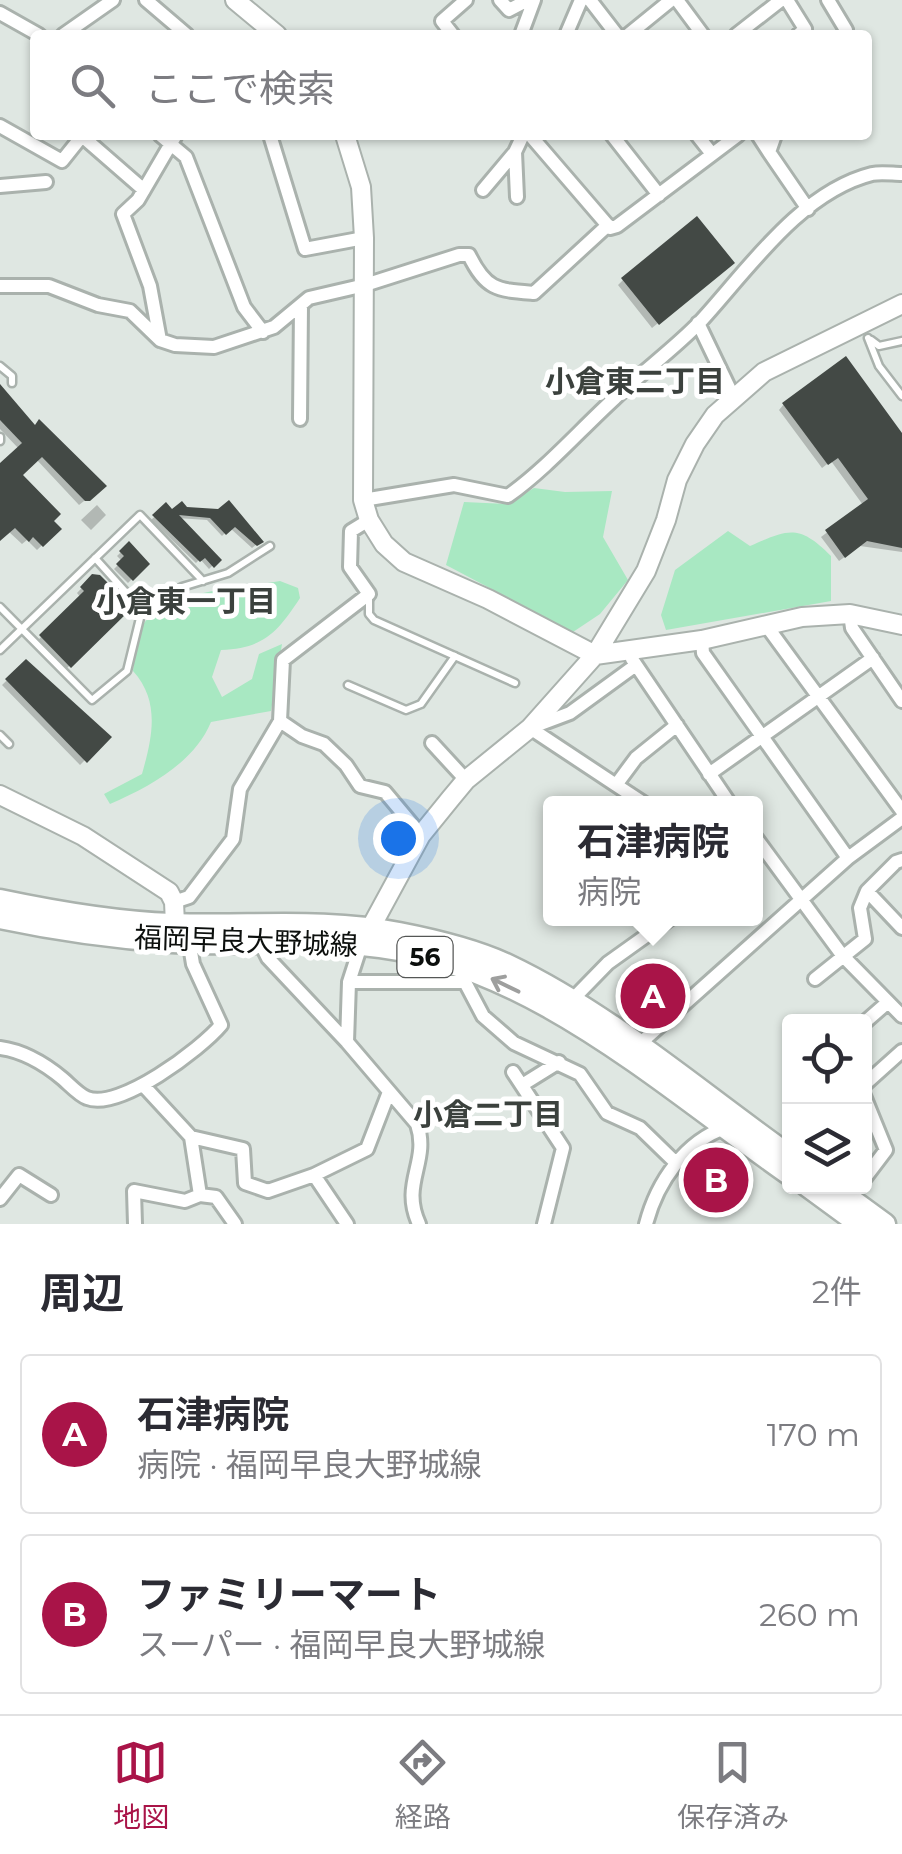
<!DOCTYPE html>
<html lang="ja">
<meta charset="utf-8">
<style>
body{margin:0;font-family:Montserrat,"Noto Sans JP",sans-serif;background:#f2f2f3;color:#2b2b33}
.controls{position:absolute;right:30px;bottom:30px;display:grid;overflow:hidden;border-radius:10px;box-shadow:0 2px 8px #0004}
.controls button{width:90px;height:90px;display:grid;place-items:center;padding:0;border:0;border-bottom:2px solid #e1e1e2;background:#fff;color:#2b2b33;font:50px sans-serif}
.you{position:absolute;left:398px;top:838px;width:35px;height:35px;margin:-25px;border:8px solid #fff;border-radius:50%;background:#1a73e8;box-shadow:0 0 0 15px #1a73e833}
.badge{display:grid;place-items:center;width:65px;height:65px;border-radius:50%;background:#a91448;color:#fff;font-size:32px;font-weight:700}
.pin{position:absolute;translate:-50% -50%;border:5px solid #fff;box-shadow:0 2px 10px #0006}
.popup{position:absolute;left:543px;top:796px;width:220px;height:130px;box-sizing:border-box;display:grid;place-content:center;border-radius:10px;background:#fff;filter:drop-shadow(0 2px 8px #0005);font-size:32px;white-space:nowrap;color:#7c7c81}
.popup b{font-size:38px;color:#2b2b33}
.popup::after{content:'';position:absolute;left:50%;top:100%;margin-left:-20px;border:20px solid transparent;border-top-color:#fff}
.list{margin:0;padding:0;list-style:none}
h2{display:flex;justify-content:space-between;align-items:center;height:130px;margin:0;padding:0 40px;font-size:42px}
h2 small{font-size:32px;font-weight:400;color:#7c7c81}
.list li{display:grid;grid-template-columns:65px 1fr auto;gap:30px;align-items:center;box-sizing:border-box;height:160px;margin:0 20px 20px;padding:0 20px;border:2px solid #e1e1e2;border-radius:10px}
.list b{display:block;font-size:38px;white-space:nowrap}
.list p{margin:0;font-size:32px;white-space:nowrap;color:#7c7c81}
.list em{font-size:32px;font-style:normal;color:#7c7c81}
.icon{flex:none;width:55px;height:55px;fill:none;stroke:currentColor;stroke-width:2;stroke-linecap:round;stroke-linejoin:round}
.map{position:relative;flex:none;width:902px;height:1224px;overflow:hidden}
.search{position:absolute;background:#fff;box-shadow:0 2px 8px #0004;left:30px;right:30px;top:30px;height:110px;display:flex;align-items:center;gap:25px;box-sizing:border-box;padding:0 35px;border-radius:10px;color:#7c7c81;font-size:38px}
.sheet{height:490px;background:#fff}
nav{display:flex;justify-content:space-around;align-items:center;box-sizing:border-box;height:140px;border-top:2px solid #e1e1e2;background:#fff;font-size:28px;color:#7c7c81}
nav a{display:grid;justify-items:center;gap:5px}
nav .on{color:#a91448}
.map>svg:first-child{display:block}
.green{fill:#a8e8c2}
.shadow{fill:#0003}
.building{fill:#434945}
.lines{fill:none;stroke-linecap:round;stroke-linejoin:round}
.lane-casing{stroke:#aab2ad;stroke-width:11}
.street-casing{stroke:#aab2ad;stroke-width:18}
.secondary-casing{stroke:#aab2ad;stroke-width:22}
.primary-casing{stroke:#aab2ad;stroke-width:25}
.lane{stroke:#fff;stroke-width:6}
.street{stroke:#fff;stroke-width:12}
.secondary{stroke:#fff;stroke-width:18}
.primary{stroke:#fff;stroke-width:20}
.oneway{stroke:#9e9f9e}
.labels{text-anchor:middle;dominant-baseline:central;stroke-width:10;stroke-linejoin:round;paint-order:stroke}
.shield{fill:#fff;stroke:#555756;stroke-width:2.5}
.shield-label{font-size:25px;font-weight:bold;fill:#0c0f0d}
.street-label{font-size:28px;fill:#0c0f0d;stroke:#fff}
.neighbourhood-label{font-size:30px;font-weight:bold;fill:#3b413d;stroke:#fff}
</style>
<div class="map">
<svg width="902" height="1224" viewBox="0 0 902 1224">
<rect width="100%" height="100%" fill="#dfe7e2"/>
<path class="green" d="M 534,488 L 565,492 L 612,491 L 603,537 L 628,580 L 600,614 L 573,632 L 446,565 L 464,502 L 507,504 Z
M 728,531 L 750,546 C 789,529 799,524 831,556 L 831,601 L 666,630 L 661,615 L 675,570 Z
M 280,581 L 298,588 L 300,598 C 277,633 264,648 221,650 L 212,677 L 222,697 L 252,679 L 259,654 L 282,644 L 271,711 L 211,722 C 194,763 149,787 110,804 L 104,794 L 142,774 C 152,738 161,702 133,671 C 135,658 134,637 142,626 C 165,590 240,588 280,581 Z"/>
<path class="shadow" d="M 726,268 L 652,328 L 618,285 L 623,280 Z
M 0,388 L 34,428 L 103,486 L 79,505 L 36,459 L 20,475 L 59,529 L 37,550 L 27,540 L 22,544 L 8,531 L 0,538 L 0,467 L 19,449 L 0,429 Z
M 784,404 L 902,437 L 902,552 L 860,546 L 839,561 L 821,537 L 863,505 L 831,461 L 822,468 L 779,410 Z
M 229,503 L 262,540 L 252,548 L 230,528 L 222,536 L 207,520 L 177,518 L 218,560 L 209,569 L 200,559 L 196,563 L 151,520 L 166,506 L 172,512 L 219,512 Z
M 97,505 L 106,515 L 91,530 L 81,520 Z
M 128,545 L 147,564 L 128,583 L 114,569 L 122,561 L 117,556 Z
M 93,576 L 125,611 L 64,671 L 36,642 L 81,598 L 77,593 Z
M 26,662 L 108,737 L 80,765 L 2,685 Z"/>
<path class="building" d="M 697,216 L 735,263 L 659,325 L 621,278 Z
M 846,356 L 902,433 L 902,548 L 867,541 L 845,558 L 825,530 L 868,499 L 838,458 L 828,465 L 782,403 Z
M 0,384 L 35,425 L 39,419 L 107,486 L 90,501 L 85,501 L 42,457 L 23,475 L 61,514 L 54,521 L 62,529 L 43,547 L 33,537 L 29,542 L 15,528 L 0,541 L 0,463 L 22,443 L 0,420 Z
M 229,500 L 264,542 L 257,546 L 235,527 L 226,535 L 210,518 L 179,515 L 222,560 L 214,568 L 205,558 L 200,562 L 152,515 L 166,502 L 172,509 L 182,501 L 187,507 L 218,509 Z
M 129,541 L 150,564 L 133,581 L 116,564 L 124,556 L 119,551 Z
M 92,574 L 100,575 L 108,583 L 117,593 L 114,596 L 129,611 L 71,668 L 39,635 L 84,591 L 80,587 Z
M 26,659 L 112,737 L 87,763 L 5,679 Z"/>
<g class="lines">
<g class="lane-casing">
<path id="lane" d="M 868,338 L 879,366 L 902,396
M 871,340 L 879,346 L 902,341
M 0,366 L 12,376 L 12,383
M 0,437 L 0,441
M 95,558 L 142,610
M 369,598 L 369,614 L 374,620 L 515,683
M 0,607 L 92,700 L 127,671 L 142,610 L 182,587 L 228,573 L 270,546
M 0,650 L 140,515 L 203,581
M 348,685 L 406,710 L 421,704 L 455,656
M 0,735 L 9,744"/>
</g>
<g class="street-casing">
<path id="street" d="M 146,0 L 187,35
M 500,0 L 509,10 L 528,0
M 590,0 L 617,35
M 677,0 L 703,35
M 787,0 L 805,29 L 798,35
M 828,0 L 846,30 L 844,35
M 0,13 L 39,35
M 63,35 L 113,0
M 453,35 L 442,21 L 466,0
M 521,35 L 534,0
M 566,35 L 581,0
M 628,35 L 671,0
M 736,35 L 781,0
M 0,126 L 62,161 L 82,136 L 144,190
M 160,135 L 186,157 L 244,307 L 263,332
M 270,135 L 305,249 L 364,238
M 530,135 L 610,228 L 617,226 L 738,135
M 612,135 L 659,195
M 697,135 L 712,154
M 758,135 L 769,152 L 775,135
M 769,152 L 808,209
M 0,186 L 46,182
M 483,190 L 515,152
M 517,197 L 515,152 L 523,135
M 0,286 L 49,286 L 98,305 L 130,311 L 160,340 L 175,345 L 214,347 L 274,327 L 309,298 L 365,285 L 459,255 L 469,255 C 486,290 497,290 534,293 L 608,225
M 698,323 L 733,396
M 160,340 L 150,286 L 123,214 L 138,200 L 176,135
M 300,419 L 301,305
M 363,500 L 454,485 L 508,496 C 547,468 579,431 615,398 C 642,372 674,349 700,322 C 747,271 800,192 872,174 C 881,172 893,174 902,174
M 850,614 L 852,628 L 902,701
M 766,625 L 902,811
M 702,640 L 703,653 L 848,858
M 632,659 L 730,804
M 636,665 L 570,713 L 530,728 L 616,785 L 636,758 L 677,725
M 280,721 L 302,736 L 324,744 L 346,765 L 360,786 L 385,792 L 421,835
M 432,743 L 466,780
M 709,774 L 873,658
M 616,785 L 645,804
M 756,838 L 842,955 L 902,1016
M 902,860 L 896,862 L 867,891 L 902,928
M 174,902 L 189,897 L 233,839 L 240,789 L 280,721 L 283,660 L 369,594 L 350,567 L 351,531 L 369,520
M 259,940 L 268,958 L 347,1042 L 417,1124 C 430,1162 400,1183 419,1224
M 815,979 L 865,939 L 860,908 L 867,891
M 349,982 L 465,982 L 483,1016 L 514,1043 L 580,1074 L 607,1113 L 640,1128 L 675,1162
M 570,1002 L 608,963 L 671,918
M 864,1023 L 888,1002
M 347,1042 L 349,982 L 361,945
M 0,1048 C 23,1051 45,1064 63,1079 C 70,1085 79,1095 87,1098 C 119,1111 201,1049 221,1025 L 193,964 L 189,940
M 635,1048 L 848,858 L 902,818
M 513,1072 L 563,1148 L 544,1224
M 522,1085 L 559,1062
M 864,1085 L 902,1051
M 864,1096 L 886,1150 L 864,1179
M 191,1137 L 243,1149 L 245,1183 L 268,1191 L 314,1175 L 367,1149 L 389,1092
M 314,1175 L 347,1224
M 200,1195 L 216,1197 L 235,1224
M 0,1199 L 19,1175 L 51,1195
M 135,1224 L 134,1191 L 185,1201 L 200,1195 L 191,1137 L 143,1085
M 646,1224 C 657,1182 685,1141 727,1127"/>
</g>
<g class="secondary-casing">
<path id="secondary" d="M 235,0 L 277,35
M 345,135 L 361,187 L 364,238 L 363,500 L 369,520 L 384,544 L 404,562 L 488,599 L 595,655 L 702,640 L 802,617 L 850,614 L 902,625
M 0,795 L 83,836 L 169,892 L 174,902 L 175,924
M 364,940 L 421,835 L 451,798 L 466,780 L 530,728 L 595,655 L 646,571 L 666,520 L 677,480 L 695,444 L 715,415 L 764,372 L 902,304"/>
</g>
<g class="primary-casing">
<path id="primary" d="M 0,900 C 57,912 114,922 172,924 C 248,927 324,918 399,933 C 435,940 474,949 508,965 C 609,1013 698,1091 790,1156
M 0,918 C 56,930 115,938 172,942 C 235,946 299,939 362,945 C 524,958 661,1085 790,1175
M 807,1186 L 859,1224
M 833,1186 L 885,1224"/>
</g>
<use href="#lane" class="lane"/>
<use href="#street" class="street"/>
<use href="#secondary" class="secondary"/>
<use href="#primary" class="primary"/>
</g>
<defs><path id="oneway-shaft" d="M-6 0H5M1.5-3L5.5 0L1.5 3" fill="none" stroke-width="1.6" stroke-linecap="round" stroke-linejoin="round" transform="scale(2.5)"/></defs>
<use class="oneway" href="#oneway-shaft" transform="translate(505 985) rotate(-154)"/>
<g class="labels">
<rect class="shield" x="397.5" y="937" width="55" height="40" rx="8"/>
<g class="shield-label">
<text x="425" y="957">56</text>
</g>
<g class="street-label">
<text transform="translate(246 941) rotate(2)">福岡早良大野城線</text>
</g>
<g class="neighbourhood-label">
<text x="635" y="381">小倉東二丁目</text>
<text x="186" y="601">小倉東一丁目</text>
<text x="488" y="1114">小倉二丁目</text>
</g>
</g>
</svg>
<div class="controls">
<button><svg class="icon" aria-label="locate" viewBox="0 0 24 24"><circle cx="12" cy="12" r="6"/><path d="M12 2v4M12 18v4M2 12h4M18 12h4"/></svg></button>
<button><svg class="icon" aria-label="layers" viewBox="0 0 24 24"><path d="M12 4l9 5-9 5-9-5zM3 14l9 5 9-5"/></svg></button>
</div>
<div class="you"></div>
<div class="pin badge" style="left:653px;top:996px">A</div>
<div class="popup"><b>石津病院</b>病院</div>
<div class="pin badge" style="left:716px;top:1180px">B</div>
<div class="search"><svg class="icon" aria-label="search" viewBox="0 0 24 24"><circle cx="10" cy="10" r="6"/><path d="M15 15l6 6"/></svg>ここで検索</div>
</div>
<section class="sheet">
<h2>周辺<small>2件</small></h2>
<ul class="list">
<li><span class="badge">A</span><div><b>石津病院</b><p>病院 · 福岡早良大野城線</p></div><em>170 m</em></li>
<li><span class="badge">B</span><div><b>ファミリーマート</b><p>スーパー · 福岡早良大野城線</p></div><em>260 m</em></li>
</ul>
</section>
<nav>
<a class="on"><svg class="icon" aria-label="map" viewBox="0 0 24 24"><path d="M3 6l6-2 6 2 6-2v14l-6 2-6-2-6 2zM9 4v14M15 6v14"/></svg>地図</a>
<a><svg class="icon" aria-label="directions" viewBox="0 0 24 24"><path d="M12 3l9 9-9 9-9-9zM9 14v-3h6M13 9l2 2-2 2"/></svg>経路</a>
<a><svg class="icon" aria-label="saved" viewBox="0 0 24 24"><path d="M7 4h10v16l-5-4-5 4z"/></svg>保存済み</a>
</nav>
